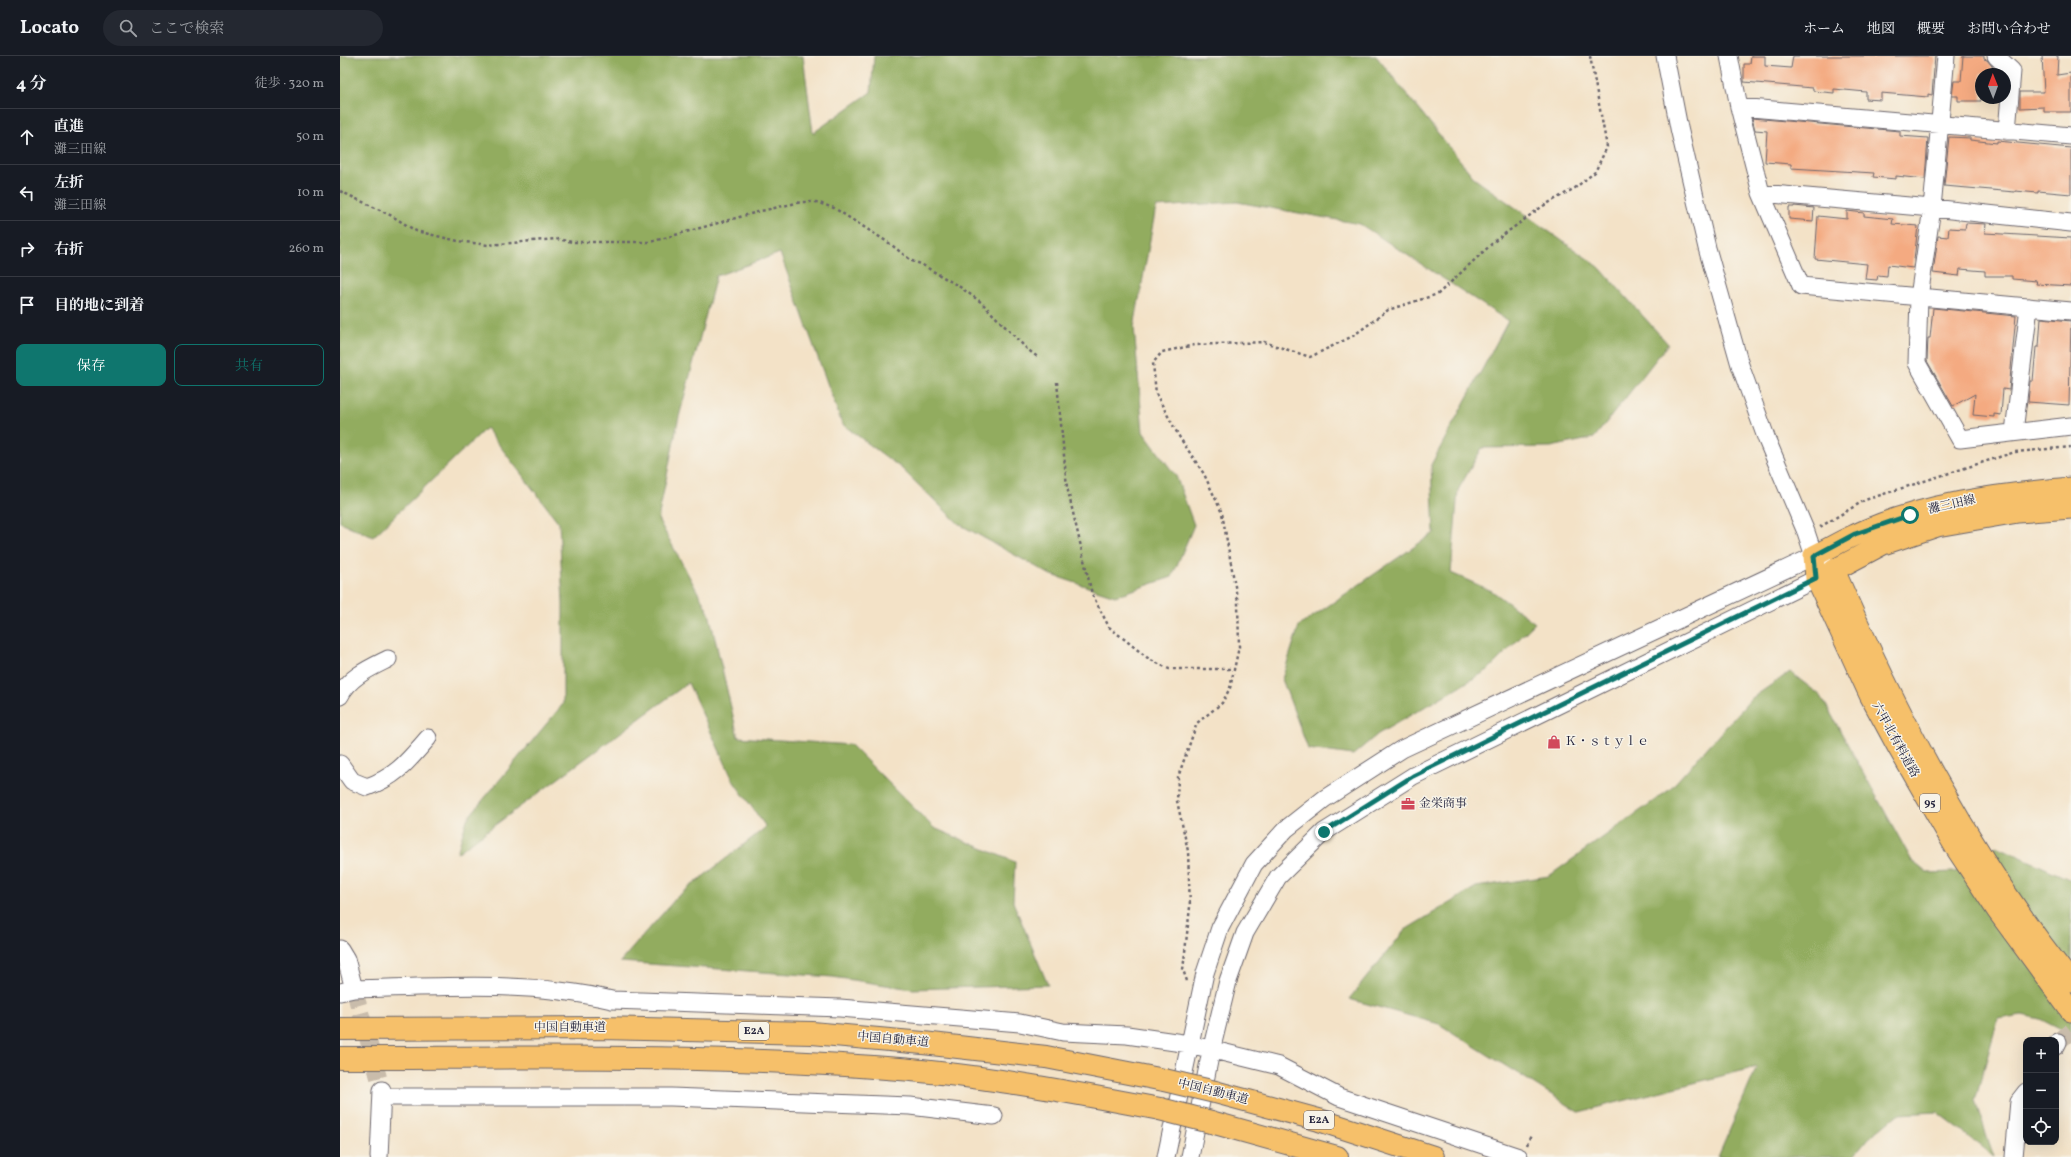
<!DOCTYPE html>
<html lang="ja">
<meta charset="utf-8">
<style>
body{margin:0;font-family:Vollkorn,"Noto Serif JP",serif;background:#242831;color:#f1f3f6}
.controls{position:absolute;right:12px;bottom:12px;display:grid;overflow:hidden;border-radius:8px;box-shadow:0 4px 16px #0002}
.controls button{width:36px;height:36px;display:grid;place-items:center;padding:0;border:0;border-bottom:1px solid #363941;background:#171b24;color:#f1f3f6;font:20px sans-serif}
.compass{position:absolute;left:1635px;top:12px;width:36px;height:36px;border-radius:50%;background:#171b24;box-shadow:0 4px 16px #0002;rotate:359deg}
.stop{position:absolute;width:12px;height:12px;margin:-9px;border:3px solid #0f766e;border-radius:50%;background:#fff}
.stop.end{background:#0f766e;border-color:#fff;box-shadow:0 1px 4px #0008}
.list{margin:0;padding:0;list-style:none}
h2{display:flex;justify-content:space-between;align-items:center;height:52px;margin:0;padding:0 16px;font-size:17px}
h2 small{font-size:13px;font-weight:400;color:#9ea1a6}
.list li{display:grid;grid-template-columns:26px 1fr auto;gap:12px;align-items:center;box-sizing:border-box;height:56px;padding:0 16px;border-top:1px solid #363941}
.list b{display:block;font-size:15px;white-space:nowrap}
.list p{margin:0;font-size:13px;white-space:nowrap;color:#9ea1a6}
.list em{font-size:13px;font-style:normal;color:#9ea1a6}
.actions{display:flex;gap:8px;padding:12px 16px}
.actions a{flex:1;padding:9px 0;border:1px solid #0f766e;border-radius:8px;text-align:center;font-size:14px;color:#0f766e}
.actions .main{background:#0f766e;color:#fff}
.icon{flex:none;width:22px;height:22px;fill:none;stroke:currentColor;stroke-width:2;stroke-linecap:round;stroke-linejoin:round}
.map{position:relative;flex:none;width:1731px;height:1101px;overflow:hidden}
header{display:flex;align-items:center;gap:24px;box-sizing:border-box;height:56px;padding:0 20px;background:#171b24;border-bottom:1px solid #363941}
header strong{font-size:19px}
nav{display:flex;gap:22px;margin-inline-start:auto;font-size:14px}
.search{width:280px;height:36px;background:#242831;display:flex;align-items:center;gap:10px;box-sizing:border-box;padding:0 14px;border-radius:22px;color:#9ea1a6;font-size:15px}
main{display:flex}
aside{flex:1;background:#171b24}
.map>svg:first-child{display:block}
.forest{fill:#92ac5f;stroke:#5a674d}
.building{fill:#f4aa81}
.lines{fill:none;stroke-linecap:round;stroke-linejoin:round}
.minor-tunnel{stroke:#c9bcab;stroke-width:17;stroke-dasharray:17 8;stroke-linecap:butt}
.minor-casing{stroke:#6b656c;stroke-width:19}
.major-casing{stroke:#6b656c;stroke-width:23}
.highway-casing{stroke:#6b656c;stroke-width:24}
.path{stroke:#6b656c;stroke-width:2.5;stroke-dasharray:3 3;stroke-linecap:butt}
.minor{stroke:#fff;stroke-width:17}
.major{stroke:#f6c06b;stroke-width:21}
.highway{stroke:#f6c06b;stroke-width:22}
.highway-bridge-casing{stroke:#6b656c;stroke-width:24;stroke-linecap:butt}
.highway-bridge{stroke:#f6c06b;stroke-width:22}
.route{stroke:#0f766e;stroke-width:5}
.labels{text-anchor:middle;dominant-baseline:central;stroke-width:3;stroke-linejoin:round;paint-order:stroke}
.shield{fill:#f7f3e8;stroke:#62616f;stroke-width:1}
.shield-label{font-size:11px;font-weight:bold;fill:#22223b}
.street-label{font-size:12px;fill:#22223b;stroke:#f7f3e8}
.poi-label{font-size:12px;fill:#22223b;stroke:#f7f3e8;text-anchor:start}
</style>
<header>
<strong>Locato</strong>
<div class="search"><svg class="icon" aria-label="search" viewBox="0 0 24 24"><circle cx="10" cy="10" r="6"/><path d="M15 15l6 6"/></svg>ここで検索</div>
<nav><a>ホーム</a><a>地図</a><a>概要</a><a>お問い合わせ</a></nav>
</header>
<main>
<aside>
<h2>4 分<small>徒歩 · 320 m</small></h2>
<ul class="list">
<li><svg class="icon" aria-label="ahead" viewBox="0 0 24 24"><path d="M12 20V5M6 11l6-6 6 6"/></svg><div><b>直進</b><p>灘三田線</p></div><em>50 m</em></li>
<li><svg class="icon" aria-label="left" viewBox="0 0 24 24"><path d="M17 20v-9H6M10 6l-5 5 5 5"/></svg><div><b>左折</b><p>灘三田線</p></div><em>10 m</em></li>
<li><svg class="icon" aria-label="right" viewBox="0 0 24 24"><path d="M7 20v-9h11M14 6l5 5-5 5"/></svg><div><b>右折</b></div><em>260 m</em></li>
<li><svg class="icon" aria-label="arrive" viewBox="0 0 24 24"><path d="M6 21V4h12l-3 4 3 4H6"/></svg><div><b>目的地に到着</b></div></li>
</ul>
<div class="actions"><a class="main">保存</a><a>共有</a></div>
</aside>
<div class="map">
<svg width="1731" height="1101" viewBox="0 0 1731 1101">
<rect width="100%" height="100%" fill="#f7f3e8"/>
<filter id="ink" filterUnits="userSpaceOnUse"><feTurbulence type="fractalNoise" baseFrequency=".025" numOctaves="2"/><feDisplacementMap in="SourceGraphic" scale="8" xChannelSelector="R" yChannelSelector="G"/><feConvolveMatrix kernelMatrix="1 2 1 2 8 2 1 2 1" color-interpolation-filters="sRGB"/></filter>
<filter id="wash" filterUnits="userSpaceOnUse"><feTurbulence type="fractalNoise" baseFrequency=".012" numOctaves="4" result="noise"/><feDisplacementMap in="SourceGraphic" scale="16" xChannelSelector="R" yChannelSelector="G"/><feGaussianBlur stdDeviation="0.9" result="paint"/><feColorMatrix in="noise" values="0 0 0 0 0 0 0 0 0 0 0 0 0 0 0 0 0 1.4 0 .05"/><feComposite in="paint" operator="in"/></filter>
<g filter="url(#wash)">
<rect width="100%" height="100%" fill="#f3e2c7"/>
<path class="forest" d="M 0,0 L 463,0 L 473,77 L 531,36 L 534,0 L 1036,0 L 1135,123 L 1259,211 L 1328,288 L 1254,382 L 1211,391 L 1142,392 L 1118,434 L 1111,517 L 1152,535 L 1195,567 L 1148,614 L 1038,678 L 1013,699 L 968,693 L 942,623 L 959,570 L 1094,477 L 1091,409 L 1168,265 L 1020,168 L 897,146 L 816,151 L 794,271 L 803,376 L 836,420 L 854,469 L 832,521 L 775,540 L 709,518 L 619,468 L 561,412 L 502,368 L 440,197 L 376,220 L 338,365 L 318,463 L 369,557 L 398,681 L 511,689 L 594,772 L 675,806 L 673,846 L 708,929 L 572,933 L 493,921 L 280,906 L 337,841 L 426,771 L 394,726 L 348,627 L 117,797 L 127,763 L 223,648 L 223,548 L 219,467 L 146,372 L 33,481 L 0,466 Z
M 1450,616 L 1481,640 L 1572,805 L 1587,817 L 1615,816 L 1657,790 L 1731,824 L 1731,979 L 1700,963 L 1682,959 L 1658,963 L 1635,1045 L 1654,1101 L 1597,1056 L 1558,1058 L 1529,1082 L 1513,1101 L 1378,1101 L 1417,1011 L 1239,1056 L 1099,968 L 1009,943 L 1065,874 L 1136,831 L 1209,820 L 1329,734 L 1412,642 Z"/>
<g id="blocks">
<path class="building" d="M 1411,0 L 1425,0 L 1425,10 L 1451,12 L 1453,0 L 1595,0 L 1592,39 L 1588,38 L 1588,41 L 1541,37 L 1541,44 L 1526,43 L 1526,36 L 1494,33 L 1494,37 L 1473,35 L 1473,32 L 1404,26 L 1404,8 L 1410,8 Z
M 1623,0 L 1644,0 L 1644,3 L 1647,4 L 1652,10 L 1652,18 L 1641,17 L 1641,45 L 1618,45 L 1618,40 L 1612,40 L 1614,25 L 1621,25 Z
M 1702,0 L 1718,0 L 1717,19 L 1731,17 L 1731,56 L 1704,56 L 1704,51 L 1680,52 L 1680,36 L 1704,36 Z
M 1412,62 L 1560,75 L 1560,80 L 1588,82 L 1585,123 L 1556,120 L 1556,123 L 1533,121 L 1534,117 L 1451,112 L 1451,108 L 1425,106 L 1427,75 L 1415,74 Z
M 1609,81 L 1630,82 L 1630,84 L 1657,87 L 1657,85 L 1731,92 L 1731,138 L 1698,135 L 1698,137 L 1675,135 L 1675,136 L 1604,130 Z
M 1454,150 L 1474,152 L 1473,165 L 1449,163 L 1449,151 L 1454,151 Z
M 1507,155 L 1524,157 L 1524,160 L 1553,163 L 1552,168 L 1578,170 L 1573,212 L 1548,209 L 1547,220 L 1538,219 L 1537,224 L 1525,223 L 1527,208 L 1475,203 L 1478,160 L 1507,163 Z
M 1626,167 L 1646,168 L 1645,177 L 1731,182 L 1731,230 L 1696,228 L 1697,225 L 1672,223 L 1672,220 L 1645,220 L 1645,215 L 1620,213 L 1619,220 L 1593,217 L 1598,180 L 1608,181 L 1609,172 L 1625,173 Z
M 1593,252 L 1676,260 L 1669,334 L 1663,333 L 1661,359 L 1654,358 L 1654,361 L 1633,359 L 1635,338 L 1613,350 L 1587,305 L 1588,282 L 1590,282 Z
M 1701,262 L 1731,265 L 1729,349 L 1688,346 L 1690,325 L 1693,325 L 1696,291 L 1699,291 Z"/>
</g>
</g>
<g filter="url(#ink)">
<use href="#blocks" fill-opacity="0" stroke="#6b656c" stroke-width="1"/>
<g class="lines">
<path class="minor-tunnel" d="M 14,933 L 42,1034
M 1718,986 L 1731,975"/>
<g class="minor-casing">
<path id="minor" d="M 1325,0 L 1339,72 L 1367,192 L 1400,309 L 1427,384 L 1466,476 L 1474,500
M 1389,0 L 1399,51 L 1421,137 L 1461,230 L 1731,255
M 1606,0 L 1592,152 L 1579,241 L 1577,307 L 1620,383 L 1731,370
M 1656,0 L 1672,15 L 1667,75
M 1399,51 L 1731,80
M 1421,137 L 1592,152 L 1731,167
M 1674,376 L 1689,251
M 0,640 C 9,621 30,612 48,603
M 0,708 L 12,725 L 27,731 C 56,721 68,705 88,682
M 0,893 L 6,903 L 14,933
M 0,936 L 14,933 C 100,931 187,924 272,944 L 500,952 L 680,967 L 723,976 L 787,979 L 849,988 L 939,1010 L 999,1041 L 1179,1101
M 1716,990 L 1718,986
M 42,1041 L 331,1041 L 570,1050 L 654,1060
M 39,1101 L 42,1034
M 826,1101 L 865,917 L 880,872 L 914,808 L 946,773 L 984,743 L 1062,693 L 1474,500 L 1484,507
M 850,1101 L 871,995 L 888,925 L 905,877 L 938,821 L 984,776 L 1073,720 L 1488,517
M 1674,1101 L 1679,1045 L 1686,1036"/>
</g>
<g class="major-casing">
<path id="major" d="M 1731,432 C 1660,438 1580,448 1515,479 C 1501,485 1488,493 1474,500 L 1476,522 L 1530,639 L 1558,691 L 1616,792 L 1657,854 L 1731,955
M 1731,452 L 1678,456 L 1597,470 L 1543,488 L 1494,514 C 1557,659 1632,803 1731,926"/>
</g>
<g class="highway-casing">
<path id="highway" d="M 0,973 L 262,972 L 472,977 L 583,987 L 706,1001 L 824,1024
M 0,1002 C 178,1002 356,998 533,1011 C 630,1017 725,1035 820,1053
M 875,1036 L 979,1064 L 1093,1101
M 871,1066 L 997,1101"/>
</g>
<path class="path" d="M 0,135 L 52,160 L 76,175 L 118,185 L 148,189 L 216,183 L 233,186 L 310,186 L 421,155 L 461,146 L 476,146 L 494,152 L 549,187 L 572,205 L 581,208 L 620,231 L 641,246 L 687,293 L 699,302
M 717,326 L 727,431 L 752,538 L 769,571 L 809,603 L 829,613 L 895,613
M 1480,471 L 1525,444 L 1675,396 L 1731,391
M 847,925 L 843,914 L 850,851 L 848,795 L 837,745 L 838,721 L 857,667 L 882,647 L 890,632 L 899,591 L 898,547 L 882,457 L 864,418 L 840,382 L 816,338 L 813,307 L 822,296 L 855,289 L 924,286 L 970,301 L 1013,280 L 1048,254 L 1098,238 L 1156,184 L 1203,150 L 1235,132 L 1255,116 L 1267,91 L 1250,0
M 1187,1089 L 1191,1079"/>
<use href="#minor" class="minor"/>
<use href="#major" class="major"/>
<use href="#highway" class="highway"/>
<g class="highway-bridge-casing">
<path id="highway-bridge" d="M 824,1024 L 875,1036
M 820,1053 L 871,1066"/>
</g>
<use href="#highway-bridge" class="highway-bridge"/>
</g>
</g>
<g class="lines" filter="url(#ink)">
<path class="route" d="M 984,776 L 1073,720 L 1476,522 L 1474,500 L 1515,478 L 1570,459"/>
</g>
<defs>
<g id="shop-bare" transform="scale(1.08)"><path d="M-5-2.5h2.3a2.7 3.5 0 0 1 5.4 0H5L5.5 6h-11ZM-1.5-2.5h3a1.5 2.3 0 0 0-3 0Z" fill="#d1495b" stroke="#f7f3e8" stroke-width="2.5" paint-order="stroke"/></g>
<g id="office-bare" transform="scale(1.08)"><path d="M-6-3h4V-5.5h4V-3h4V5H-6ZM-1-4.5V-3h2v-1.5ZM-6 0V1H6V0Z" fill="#d1495b" stroke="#f7f3e8" stroke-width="2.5" paint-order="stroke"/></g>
</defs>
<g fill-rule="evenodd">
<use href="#shop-bare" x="1214" y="686"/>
<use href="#office-bare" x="1068" y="748"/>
</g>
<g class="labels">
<g class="shield">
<rect x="1580" y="738" width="20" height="18" rx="3"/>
<rect x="399" y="966" width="30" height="18" rx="3"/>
<rect x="964" y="1055" width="30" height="18" rx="3"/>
</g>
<g class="shield-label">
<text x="1590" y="747">95</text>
<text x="414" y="975">E2A</text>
<text x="979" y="1064">E2A</text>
</g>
<g class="street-label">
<text transform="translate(1612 449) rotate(-13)">灘三田線</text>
<text transform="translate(1555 684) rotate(61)">六甲北有料道路</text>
<text x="230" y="972">中国自動車道</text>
<text transform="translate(553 984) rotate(5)">中国自動車道</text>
<text transform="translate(873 1036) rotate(14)">中国自動車道</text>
</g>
<g class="poi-label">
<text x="1225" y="686">Ｋ・ｓｔｙｌｅ</text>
<text x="1079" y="748">金栄商事</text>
</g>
</g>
</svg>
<div class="controls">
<button>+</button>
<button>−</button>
<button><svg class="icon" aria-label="locate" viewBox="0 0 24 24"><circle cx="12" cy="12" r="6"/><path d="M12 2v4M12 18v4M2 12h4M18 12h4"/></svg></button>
</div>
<svg class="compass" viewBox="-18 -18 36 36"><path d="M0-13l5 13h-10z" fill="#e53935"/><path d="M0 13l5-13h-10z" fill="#9ea1a6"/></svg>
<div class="stop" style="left:1570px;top:459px"></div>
<div class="stop end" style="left:984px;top:776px"></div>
</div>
</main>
